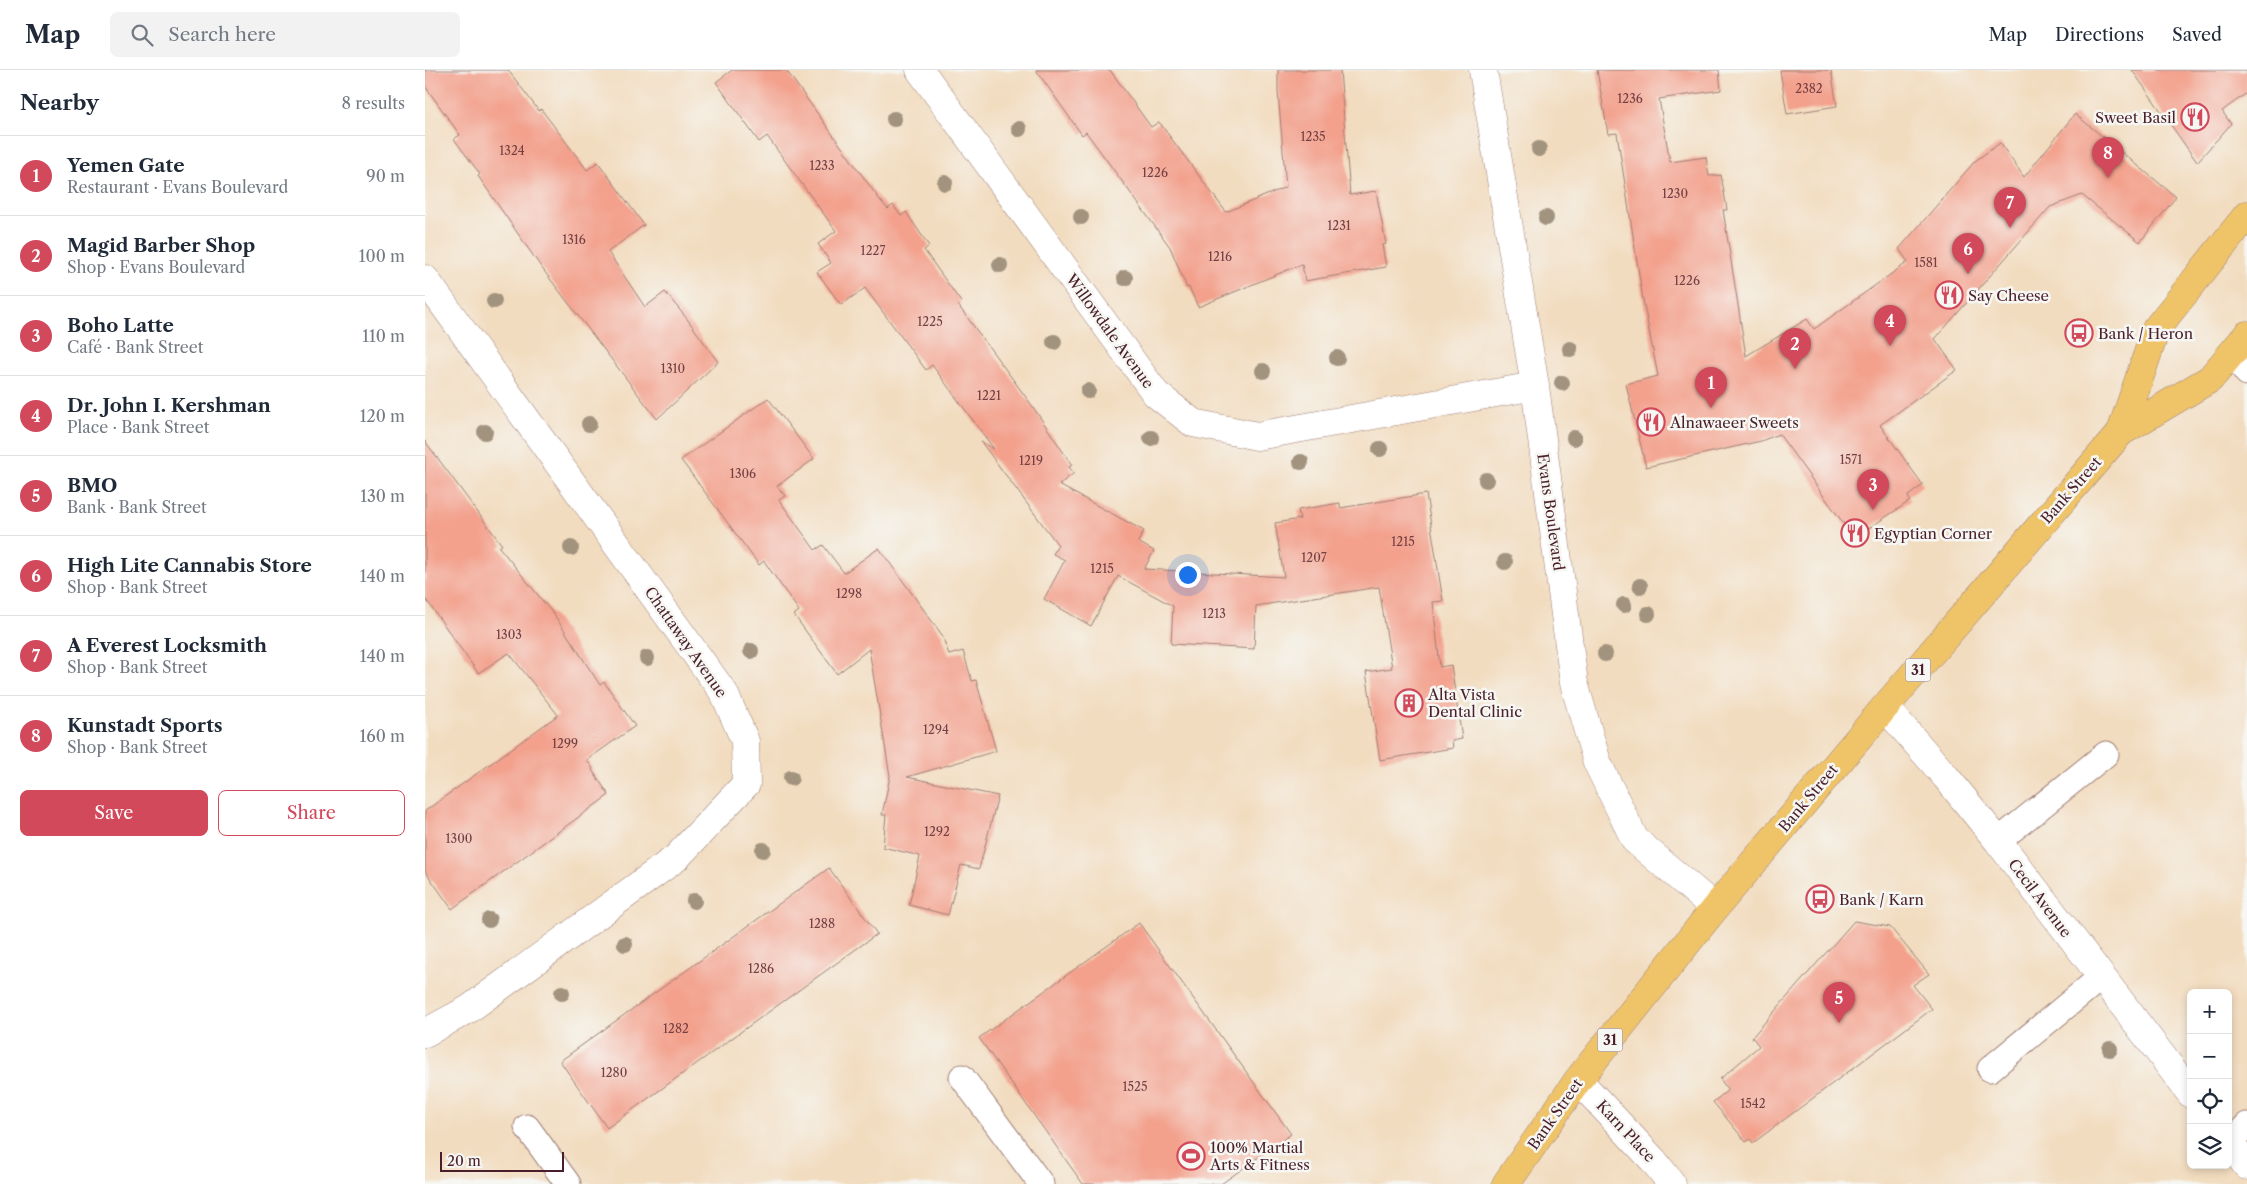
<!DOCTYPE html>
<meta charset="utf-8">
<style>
body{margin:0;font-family:"Libre Caslon Text",serif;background:#f2f2f3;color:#1f2937}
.controls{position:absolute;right:15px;bottom:15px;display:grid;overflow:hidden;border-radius:8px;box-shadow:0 2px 8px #0003}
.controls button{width:45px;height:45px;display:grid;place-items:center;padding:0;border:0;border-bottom:1px solid #e0e1e3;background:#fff;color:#1f2937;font:25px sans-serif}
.scale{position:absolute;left:15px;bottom:12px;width:124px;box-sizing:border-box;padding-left:5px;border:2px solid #4a1f2b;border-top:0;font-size:14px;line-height:18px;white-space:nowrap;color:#4a1f2b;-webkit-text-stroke:4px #f6f6f2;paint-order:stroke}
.you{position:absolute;left:762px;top:504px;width:18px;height:18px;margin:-12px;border:4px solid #fff;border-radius:50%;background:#1a73e8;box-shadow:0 0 0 8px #1a73e833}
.badge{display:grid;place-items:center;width:32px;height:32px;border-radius:50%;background:#d1495b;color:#fff;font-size:16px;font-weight:700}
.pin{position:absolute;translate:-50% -41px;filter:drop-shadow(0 1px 2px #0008)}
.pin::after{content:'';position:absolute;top:26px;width:18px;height:15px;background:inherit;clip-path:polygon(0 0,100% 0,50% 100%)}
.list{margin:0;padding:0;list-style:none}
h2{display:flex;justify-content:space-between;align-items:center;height:65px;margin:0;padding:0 20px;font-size:21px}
h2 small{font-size:16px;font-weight:400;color:#747a83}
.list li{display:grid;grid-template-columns:32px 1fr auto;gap:15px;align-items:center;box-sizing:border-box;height:80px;padding:0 20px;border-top:1px solid #e0e1e3}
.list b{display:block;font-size:19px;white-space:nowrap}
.list p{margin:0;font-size:16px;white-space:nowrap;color:#747a83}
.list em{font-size:16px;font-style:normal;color:#747a83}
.actions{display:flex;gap:10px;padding:15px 20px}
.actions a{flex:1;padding:11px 0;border:1px solid #d1495b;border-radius:8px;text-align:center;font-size:18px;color:#d1495b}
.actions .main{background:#d1495b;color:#fff}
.icon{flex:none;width:28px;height:28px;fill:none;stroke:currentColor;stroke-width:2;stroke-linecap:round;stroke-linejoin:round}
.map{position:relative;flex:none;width:1822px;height:1114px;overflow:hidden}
header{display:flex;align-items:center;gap:30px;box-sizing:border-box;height:70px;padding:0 25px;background:#fff;border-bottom:1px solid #e0e1e3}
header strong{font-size:24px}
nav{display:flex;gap:28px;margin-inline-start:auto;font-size:18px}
.search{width:350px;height:45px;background:#f2f2f3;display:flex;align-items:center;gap:12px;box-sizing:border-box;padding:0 18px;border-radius:8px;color:#747a83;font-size:19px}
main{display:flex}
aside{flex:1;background:#fff}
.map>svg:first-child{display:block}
.building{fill:#f3a08c}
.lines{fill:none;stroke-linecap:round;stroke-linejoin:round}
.service-casing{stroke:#9e7e75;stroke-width:27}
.minor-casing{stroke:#9e7e75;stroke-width:29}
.primary-casing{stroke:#9e7e75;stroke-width:29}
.service{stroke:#fff;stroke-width:25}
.minor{stroke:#fff;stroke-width:28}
.primary{stroke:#efc469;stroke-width:28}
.tree{fill:#a2937f}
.labels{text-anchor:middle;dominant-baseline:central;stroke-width:5;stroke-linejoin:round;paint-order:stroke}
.number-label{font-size:12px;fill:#743f43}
.shield{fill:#f6f6f2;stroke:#7e6067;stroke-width:1}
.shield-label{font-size:14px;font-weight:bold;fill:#4a1f2b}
.poi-label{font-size:15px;fill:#4a1f2b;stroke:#f6f6f2;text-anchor:start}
.street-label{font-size:15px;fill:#4a1f2b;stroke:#f6f6f2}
</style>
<header>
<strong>Map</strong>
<div class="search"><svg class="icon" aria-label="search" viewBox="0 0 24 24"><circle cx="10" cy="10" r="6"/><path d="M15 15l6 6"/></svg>Search here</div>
<nav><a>Map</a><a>Directions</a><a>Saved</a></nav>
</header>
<main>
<aside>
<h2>Nearby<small>8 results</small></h2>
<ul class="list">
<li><span class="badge">1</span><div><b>Yemen Gate</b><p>Restaurant · Evans Boulevard</p></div><em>90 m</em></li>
<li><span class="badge">2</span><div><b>Magid Barber Shop</b><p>Shop · Evans Boulevard</p></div><em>100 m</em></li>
<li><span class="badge">3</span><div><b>Boho Latte</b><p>Café · Bank Street</p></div><em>110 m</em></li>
<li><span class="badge">4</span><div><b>Dr. John I. Kershman</b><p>Place · Bank Street</p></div><em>120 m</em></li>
<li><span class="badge">5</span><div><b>BMO</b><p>Bank · Bank Street</p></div><em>130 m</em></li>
<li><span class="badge">6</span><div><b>High Lite Cannabis Store</b><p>Shop · Bank Street</p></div><em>140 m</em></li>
<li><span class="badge">7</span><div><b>A Everest Locksmith</b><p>Shop · Bank Street</p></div><em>140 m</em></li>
<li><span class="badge">8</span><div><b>Kunstadt Sports</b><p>Shop · Bank Street</p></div><em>160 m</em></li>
</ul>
<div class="actions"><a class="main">Save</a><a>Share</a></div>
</aside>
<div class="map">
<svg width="1822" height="1114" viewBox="0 0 1822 1114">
<rect width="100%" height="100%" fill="#f6f6f2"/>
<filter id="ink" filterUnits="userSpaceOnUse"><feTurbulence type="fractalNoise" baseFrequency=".02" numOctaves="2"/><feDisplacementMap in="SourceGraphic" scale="10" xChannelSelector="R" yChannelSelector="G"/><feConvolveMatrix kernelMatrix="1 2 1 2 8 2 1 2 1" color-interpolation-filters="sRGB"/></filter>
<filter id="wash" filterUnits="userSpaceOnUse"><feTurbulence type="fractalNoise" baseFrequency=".0096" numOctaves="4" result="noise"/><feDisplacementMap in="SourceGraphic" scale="20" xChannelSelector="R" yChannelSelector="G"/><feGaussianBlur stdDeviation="1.12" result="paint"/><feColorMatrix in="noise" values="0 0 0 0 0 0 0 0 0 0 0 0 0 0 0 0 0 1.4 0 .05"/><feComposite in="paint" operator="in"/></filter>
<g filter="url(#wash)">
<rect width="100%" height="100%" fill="#f2dcbf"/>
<g id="blocks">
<path class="building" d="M 0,0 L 83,0 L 114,41 L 116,39 L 162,100 L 173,92 L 219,155 L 183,182 L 220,237 L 240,222 L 263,250 L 293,292 L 232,349 L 116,197 L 53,106 L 55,104 L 29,69 L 35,65 L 0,16 Z
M 307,0 L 361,0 L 455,130 L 463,139 L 468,135 L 476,146 L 481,142 L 504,176 L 499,180 L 536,232 L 533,235 L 606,334 L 647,395 L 644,397 L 649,403 L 634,415 L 719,461 L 713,472 L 729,481 L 719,499 L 859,507 L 850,453 L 875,449 L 873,440 L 915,433 L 915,438 L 1001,424 L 1018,531 L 1008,532 L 1015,597 L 1026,595 L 1037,669 L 1027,671 L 1028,678 L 955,690 L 941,602 L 967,598 L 954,517 L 831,536 L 829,579 L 746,574 L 748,536 L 693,506 L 666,556 L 619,529 L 640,490 L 628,484 L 633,475 L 556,372 L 569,379 L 507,295 L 501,300 L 440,218 L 416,235 L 392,202 L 406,193 L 393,174 L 411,161 L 342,66 L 334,72 L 291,12 Z
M 611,0 L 685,0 L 726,57 L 734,52 L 801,142 L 861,117 L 853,22 L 853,0 L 915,0 L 925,125 L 951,121 L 961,174 L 957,175 L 961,197 L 880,211 L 877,194 L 773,237 L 764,217 L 762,218 L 745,177 L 661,62 L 657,65 Z
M 1172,0 L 1294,0 L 1296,20 L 1234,29 L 1245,92 L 1281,87 L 1284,106 L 1296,105 L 1302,140 L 1298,140 L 1321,286 L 1382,249 L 1389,259 L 1483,192 L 1474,179 L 1550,91 L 1575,73 L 1599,107 L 1650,44 L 1751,127 L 1715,172 L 1657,125 L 1625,137 L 1510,269 L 1532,300 L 1455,355 L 1498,415 L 1483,426 L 1485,431 L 1429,468 L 1354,364 L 1336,371 L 1221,397 L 1201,314 L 1233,306 L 1218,230 L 1192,63 L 1183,64 Z
M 1355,0 L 1406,0 L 1412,36 L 1362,44 Z
M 1707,0 L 1822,0 L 1822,23 L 1797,41 L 1806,54 L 1772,92 Z
M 343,328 L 389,389 L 352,416 L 360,426 L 354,430 L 390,480 L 398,475 L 419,503 L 454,478 L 517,565 L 524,585 L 538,581 L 547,611 L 551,610 L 571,681 L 482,707 L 573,726 L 554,799 L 536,795 L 523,845 L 484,835 L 495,786 L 458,777 L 461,745 L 457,745 L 465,706 L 444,579 L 412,604 L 369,545 L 374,541 L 339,491 L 334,495 L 256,390 Z
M 0,371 L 77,475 L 74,477 L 130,546 L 175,615 L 179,612 L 210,656 L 162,690 L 168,699 L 167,700 L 184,725 L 27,839 L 0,801 L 0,741 L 133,645 L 84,583 L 53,603 L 0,528 Z
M 404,798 L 452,864 L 182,1058 L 135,991 Z
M 1429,851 L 1465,857 L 1504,904 L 1488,915 L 1507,939 L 1328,1073 L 1325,1069 L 1321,1072 L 1288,1032 L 1303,1020 L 1295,1009 L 1334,976 L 1327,967 Z
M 714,853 L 866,1064 L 796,1114 L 658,1114 L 554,968 Z"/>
</g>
</g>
<g filter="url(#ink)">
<use href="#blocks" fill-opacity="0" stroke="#9e7e75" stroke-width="1"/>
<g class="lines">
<g class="service-casing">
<path id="service" d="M 1807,283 L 1822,303
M 1573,771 L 1681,684
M 1565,999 L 1675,908
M 537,1007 L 616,1114
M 102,1057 L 143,1114
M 1805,1073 L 1822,1055"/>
</g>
<g class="minor-casing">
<path id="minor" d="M 495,0 L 731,324 L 768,353 L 832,366 L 1110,316
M 1058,0 L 1110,316 L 1149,613 L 1172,692 L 1210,770 L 1290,838
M 0,209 L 299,623 L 320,671 L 321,714 L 251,788 L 44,939 L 0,963
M 1460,637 L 1521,707 L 1573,771 L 1766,1024
M 1153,1010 L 1228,1090 L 1247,1114
M 1803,1071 L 1822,1096"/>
</g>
<g class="primary-casing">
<path id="primary" d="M 1696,362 L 1731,259 L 1822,145
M 1081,1114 L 1153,1010 L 1290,838 L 1460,637 L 1696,362 L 1785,309 L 1822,265"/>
</g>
<use href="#service" class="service"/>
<use href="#minor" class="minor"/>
<use href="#primary" class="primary"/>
</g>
<g class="tree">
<circle cx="469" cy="49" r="8"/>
<circle cx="594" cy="59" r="8"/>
<circle cx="1114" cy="79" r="8"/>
<circle cx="520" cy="113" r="8"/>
<circle cx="656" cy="147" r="8"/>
<circle cx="1121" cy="148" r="8"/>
<circle cx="575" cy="195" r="8"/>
<circle cx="700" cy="208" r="8"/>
<circle cx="69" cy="231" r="8"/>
<circle cx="629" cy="272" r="8"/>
<circle cx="1145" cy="279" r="8"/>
<circle cx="912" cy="288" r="8"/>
<circle cx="838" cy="301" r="8"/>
<circle cx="1137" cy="313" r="8"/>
<circle cx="663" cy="321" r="8"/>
<circle cx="164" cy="354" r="8"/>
<circle cx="60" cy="362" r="8"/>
<circle cx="726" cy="368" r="8"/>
<circle cx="1149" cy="368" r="8"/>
<circle cx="955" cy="379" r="8"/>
<circle cx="876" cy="392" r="8"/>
<circle cx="1061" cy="410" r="8"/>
<circle cx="146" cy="478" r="8"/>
<circle cx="1080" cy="492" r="8"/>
<circle cx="1215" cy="516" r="8"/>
<circle cx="1199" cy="535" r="8"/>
<circle cx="1223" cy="544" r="8"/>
<circle cx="326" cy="581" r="8"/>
<circle cx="1180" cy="584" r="8"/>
<circle cx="222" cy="588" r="8"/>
<circle cx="366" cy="708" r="8"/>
<circle cx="338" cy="780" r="8"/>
<circle cx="269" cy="831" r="8"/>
<circle cx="64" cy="850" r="8"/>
<circle cx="200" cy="874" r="8"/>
<circle cx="137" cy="923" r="8"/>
<circle cx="1685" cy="979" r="8"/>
</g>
</g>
<defs>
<g id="restaurant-ring" transform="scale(1.4375)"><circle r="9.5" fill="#f6f6f2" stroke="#d1495b" stroke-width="1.5"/><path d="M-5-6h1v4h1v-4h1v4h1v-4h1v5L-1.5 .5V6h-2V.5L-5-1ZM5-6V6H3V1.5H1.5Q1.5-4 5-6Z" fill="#d1495b"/></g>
<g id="bus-ring" transform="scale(1.4375)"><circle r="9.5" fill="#f6f6f2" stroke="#d1495b" stroke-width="1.5"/><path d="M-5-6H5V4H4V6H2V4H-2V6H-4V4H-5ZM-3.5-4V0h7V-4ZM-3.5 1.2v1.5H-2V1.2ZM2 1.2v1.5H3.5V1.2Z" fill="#d1495b"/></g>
<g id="building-ring" transform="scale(1.4375)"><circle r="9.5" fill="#f6f6f2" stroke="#d1495b" stroke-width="1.5"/><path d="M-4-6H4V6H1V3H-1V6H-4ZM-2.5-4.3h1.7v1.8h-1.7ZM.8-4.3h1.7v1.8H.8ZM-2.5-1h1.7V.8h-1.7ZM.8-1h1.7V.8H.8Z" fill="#d1495b"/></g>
<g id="stadium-ring" transform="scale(1.4375)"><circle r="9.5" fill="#f6f6f2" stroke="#d1495b" stroke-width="1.5"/><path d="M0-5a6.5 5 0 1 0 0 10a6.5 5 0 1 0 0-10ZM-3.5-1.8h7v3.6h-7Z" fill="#d1495b"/></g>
</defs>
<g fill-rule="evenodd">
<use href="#restaurant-ring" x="1770" y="47"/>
<use href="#restaurant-ring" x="1524" y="225"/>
<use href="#bus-ring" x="1654" y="263"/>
<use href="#restaurant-ring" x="1226" y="352"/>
<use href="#restaurant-ring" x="1430" y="463"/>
<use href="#building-ring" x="984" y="633"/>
<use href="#bus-ring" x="1395" y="829"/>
<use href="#stadium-ring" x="766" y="1086"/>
</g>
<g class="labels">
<g class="number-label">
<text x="1384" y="18">2382</text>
<text x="1205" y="28">1236</text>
<text x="888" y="66">1235</text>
<text x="87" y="80">1324</text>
<text x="397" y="95">1233</text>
<text x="730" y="102">1226</text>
<text x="1250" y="123">1230</text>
<text x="914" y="155">1231</text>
<text x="149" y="169">1316</text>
<text x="448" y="180">1227</text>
<text x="795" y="186">1216</text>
<text x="1501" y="192">1581</text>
<text x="1262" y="210">1226</text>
<text x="505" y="251">1225</text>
<text x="248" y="298">1310</text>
<text x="564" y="325">1221</text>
<text x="1426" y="389">1571</text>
<text x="606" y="390">1219</text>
<text x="318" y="403">1306</text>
<text x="978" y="471">1215</text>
<text x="889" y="487">1207</text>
<text x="677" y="498">1215</text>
<text x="424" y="523">1298</text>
<text x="789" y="543">1213</text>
<text x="84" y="564">1303</text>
<text x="511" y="659">1294</text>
<text x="140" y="673">1299</text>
<text x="512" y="761">1292</text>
<text x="34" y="768">1300</text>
<text x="397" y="853">1288</text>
<text x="336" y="898">1286</text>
<text x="251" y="958">1282</text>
<text x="189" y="1002">1280</text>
<text x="710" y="1016">1525</text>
<text x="1328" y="1033">1542</text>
</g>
<g class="shield">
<rect x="1480.5" y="588.5" width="25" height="23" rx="4"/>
<rect x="1172.5" y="958.5" width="25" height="23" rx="4"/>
</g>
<g class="shield-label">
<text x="1493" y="600">31</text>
<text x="1185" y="970">31</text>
</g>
<g class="poi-label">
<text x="1751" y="47" text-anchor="end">Sweet Basil</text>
<text x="1543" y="225">Say Cheese</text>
<text x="1673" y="263">Bank / Heron</text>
<text x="1245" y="352">Alnawaeer Sweets</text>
<text x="1449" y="463">Egyptian Corner</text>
<text x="1003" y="624">Alta Vista<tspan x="1003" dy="17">Dental Clinic</tspan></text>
<text x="1414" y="829">Bank / Karn</text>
<text x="785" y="1077">100% Martial<tspan x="785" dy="17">Arts &amp; Fitness</tspan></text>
</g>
<g class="street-label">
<text transform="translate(685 261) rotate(54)">Willowdale Avenue</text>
<text transform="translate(1646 420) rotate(-49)">Bank Street</text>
<text transform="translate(1126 442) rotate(82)">Evans Boulevard</text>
<text transform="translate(261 572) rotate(55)">Chattaway Avenue</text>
<text transform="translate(1383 728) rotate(-50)">Bank Street</text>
<text transform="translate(1615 828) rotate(53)">Cecil Avenue</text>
<text transform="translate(1130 1044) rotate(-55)">Bank Street</text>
<text transform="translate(1201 1061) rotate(47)">Karn Place</text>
</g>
</g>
</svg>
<div class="controls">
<button>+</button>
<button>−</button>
<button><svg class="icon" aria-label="locate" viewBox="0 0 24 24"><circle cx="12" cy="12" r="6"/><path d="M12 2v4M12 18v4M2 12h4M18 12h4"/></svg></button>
<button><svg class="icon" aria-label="layers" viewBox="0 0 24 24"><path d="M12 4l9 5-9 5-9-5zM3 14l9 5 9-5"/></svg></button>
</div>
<div class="scale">20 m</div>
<div class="you"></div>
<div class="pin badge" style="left:1286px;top:338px">1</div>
<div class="pin badge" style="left:1370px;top:299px">2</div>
<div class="pin badge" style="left:1448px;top:440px">3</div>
<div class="pin badge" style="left:1465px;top:276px">4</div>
<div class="pin badge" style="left:1414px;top:953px">5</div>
<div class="pin badge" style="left:1543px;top:204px">6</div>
<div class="pin badge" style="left:1585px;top:158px">7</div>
<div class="pin badge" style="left:1683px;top:108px">8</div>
</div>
</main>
